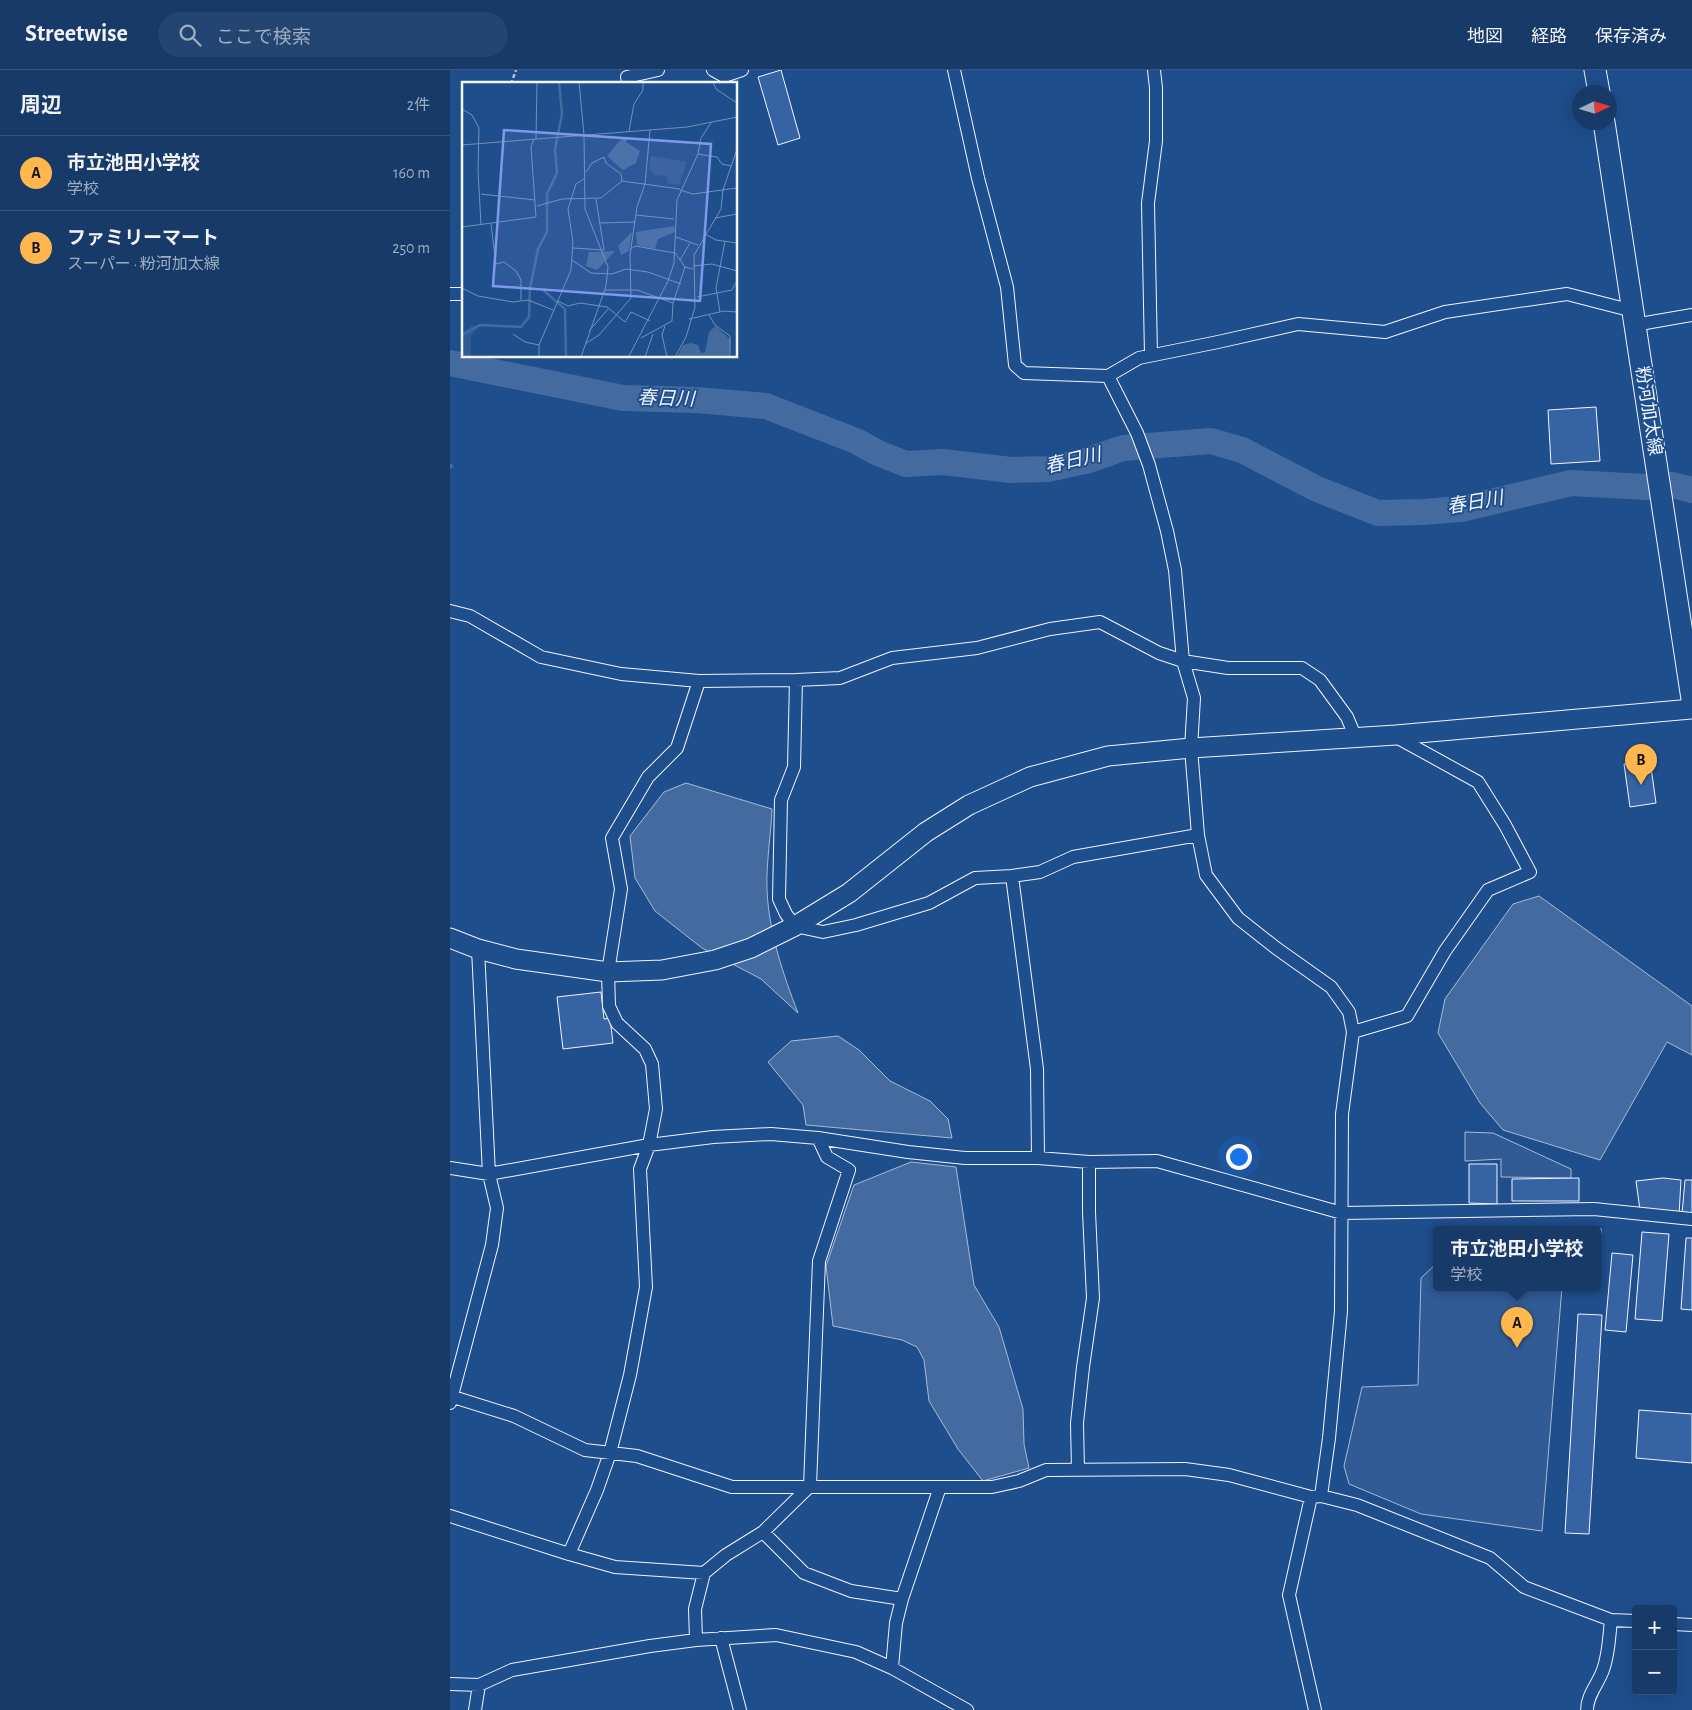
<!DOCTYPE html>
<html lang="ja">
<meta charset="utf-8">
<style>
body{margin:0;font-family:"Alegreya Sans","Noto Sans JP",sans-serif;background:#244571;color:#f1f3f6}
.controls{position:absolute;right:15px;bottom:15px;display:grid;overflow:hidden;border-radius:5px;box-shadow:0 5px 20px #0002}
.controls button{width:45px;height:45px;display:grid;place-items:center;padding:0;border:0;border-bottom:1px solid #36547d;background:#173a69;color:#f1f3f6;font:25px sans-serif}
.compass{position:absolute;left:1122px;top:15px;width:45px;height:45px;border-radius:50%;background:#173a69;box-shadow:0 5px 20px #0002;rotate:86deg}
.you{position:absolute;left:788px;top:1086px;width:18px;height:18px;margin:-12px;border:4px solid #fff;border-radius:50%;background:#1a73e8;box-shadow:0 0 0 8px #1a73e833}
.badge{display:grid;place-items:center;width:32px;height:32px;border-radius:50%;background:#ffb74d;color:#111;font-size:16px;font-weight:700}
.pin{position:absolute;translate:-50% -41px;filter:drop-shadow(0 1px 2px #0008)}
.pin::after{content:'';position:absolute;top:26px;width:18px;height:15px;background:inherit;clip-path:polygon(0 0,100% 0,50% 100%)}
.popup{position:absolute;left:983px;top:1156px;width:168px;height:65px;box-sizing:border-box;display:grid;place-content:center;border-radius:5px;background:#173a69;filter:drop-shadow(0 1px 4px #0005);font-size:16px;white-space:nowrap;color:#9eadc0}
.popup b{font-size:19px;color:#f1f3f6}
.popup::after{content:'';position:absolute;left:50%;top:100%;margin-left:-10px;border:10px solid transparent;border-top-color:#173a69}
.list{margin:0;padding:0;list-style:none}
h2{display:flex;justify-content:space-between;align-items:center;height:65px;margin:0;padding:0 20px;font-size:21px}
h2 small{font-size:16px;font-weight:400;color:#9eadc0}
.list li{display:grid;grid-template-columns:32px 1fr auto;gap:15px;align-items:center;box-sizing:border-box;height:75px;padding:0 20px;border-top:1px solid #36547d}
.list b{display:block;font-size:19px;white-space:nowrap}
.list p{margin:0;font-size:16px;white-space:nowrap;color:#9eadc0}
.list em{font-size:16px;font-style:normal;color:#9eadc0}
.icon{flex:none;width:28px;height:28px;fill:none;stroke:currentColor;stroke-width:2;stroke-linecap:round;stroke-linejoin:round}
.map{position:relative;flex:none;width:1242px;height:1640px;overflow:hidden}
header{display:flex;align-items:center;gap:30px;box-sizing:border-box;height:70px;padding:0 25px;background:#173a69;border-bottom:1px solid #36547d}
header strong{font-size:24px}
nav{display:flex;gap:28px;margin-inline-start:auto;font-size:18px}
.search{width:350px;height:45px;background:#244571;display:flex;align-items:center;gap:12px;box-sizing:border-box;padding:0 18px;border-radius:28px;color:#9eadc0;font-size:19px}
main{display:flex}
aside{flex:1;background:#173a69}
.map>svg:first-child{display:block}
.built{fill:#305b95;stroke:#a8bbd7}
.water{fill:#446ba0;stroke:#a8bbd7}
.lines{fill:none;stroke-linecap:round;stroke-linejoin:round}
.stream{stroke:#446ba0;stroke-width:4.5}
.river{stroke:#446ba0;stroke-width:26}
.building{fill:#3563a3;stroke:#f2f6ff}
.street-casing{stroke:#f2f6ff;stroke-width:14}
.secondary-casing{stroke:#f2f6ff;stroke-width:21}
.primary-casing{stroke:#f2f6ff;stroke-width:23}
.path{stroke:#b3c4dc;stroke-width:2.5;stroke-dasharray:4 2.5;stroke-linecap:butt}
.street{stroke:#1f4e8c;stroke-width:12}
.secondary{stroke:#1f4e8c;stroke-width:19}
.primary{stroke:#1f4e8c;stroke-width:21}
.labels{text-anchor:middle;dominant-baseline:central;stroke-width:4;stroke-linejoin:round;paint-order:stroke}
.street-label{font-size:18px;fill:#f2f6ff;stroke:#1f4e8c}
.water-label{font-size:19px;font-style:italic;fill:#f2f6ff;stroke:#1f4e8c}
.inset-river{fill:none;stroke:#446ba0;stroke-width:2.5}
.inset-road{fill:none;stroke:#7391ba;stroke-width:1}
.view{fill:#7d9aea;fill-opacity:0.15;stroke:#7d9aea;stroke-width:2.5}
.inset-edge{fill:none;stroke:#f2f6ff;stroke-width:2.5}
</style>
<header>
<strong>Streetwise</strong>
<div class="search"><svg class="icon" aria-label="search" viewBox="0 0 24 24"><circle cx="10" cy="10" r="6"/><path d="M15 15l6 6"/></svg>ここで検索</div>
<nav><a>地図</a><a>経路</a><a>保存済み</a></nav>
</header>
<main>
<aside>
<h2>周辺<small>2件</small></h2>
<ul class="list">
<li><span class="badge">A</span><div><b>市立池田小学校</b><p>学校</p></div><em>160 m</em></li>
<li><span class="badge">B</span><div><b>ファミリーマート</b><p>スーパー · 粉河加太線</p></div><em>250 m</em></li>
</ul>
</aside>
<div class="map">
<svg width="1242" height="1640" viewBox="0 0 1242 1640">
<rect width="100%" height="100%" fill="#1f4e8c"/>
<path class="built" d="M 1015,1062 L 1043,1063 L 1121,1099 L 1121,1108 L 1051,1107 L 1051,1089 L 1015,1091 Z
M 987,1193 L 987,1217 L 1112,1217 L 1092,1461 L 971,1444 L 899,1414 L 894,1396 L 912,1317 L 968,1315 L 971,1208 Z"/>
<path class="water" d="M 236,713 L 322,739 C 321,765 316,793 317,820 C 319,863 333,904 348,943 L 311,909 L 252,878 L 205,841 L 185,808 L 180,766 L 214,722 Z
M 1089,826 L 1242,936 L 1242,985 L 1217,972 L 1150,1090 L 1053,1060 L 1030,1033 L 988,963 L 995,929 L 1063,834 Z
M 388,966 L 409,980 L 440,1011 L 480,1031 L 498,1049 L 502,1068 L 356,1055 L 353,1035 L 318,992 L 341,971 Z
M 461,1092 L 506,1097 L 524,1215 L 549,1257 L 573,1339 L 574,1374 L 579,1398 L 533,1411 L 508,1379 L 479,1331 L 474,1290 L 467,1277 L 452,1270 L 383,1256 L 376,1196 L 404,1115 Z"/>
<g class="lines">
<path class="stream" d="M 0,397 L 1,396"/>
<path class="river" d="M 0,293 L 173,328 L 247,330 L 316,336 L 406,371 L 428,383 L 456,394 L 493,392 L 561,400 L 598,399 L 639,390 L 673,378 L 761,371 L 792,380 L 867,419 L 928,443 L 973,442 L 1011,439 L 1121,413 L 1196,417 L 1223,415 L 1242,420"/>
</g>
<path class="building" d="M 331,0 L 350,68 L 328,75 L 308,7 Z
M 1146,337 L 1150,391 L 1101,394 L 1098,340 Z
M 1200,690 L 1206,733 L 1180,737 L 1174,694 Z
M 151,922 L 154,949 L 160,948 L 163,973 L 113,979 L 107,927 Z
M 1019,1094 L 1047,1094 L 1047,1134 L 1019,1133 Z
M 1129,1108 L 1129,1131 L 1062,1131 L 1062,1109 Z
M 1213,1108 L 1231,1110 L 1229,1145 L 1190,1140 L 1186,1111 Z
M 1235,1110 L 1242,1110 L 1242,1144 L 1232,1144 Z
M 1095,1157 L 1118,1158 L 1118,1159 L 1095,1159 Z
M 1124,1157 L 1151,1159 L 1150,1171 L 1147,1171 L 1147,1159 L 1123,1159 Z
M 1192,1162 L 1219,1164 L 1212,1251 L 1185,1249 Z
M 1236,1168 L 1242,1168 L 1242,1240 L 1231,1239 Z
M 1162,1183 L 1183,1185 L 1176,1262 L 1155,1260 Z
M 1128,1244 L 1152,1245 L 1139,1464 L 1115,1463 Z
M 1189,1340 L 1242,1344 L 1242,1393 L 1186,1388 Z"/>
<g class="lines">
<g class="street-casing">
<path id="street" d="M 263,0 L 274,6 L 292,0
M 504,0 L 528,108 L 557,217 L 565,295 L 574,303 L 658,306 L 689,288 L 768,272 L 848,254 L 935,262 L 995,242 L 1117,224 L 1183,241
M 179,14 L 177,7 L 208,0
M 0,224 L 14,224
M 1184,255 L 1242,245
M 701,285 L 698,133 L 706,71 L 706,18 L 704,0
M 658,306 L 687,363 L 699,395 L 717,461 L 725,500 L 733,591 L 744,628 L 741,678 L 748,765 L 756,805 L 788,848 L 826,878 L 881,917 L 899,942 L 903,962 L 892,1044 L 891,1241 L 879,1368 L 871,1426
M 0,541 L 20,546 L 91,587 L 171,604 L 249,611 L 346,610 L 390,608 L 442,588 L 527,578 L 600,559 L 650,552 L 709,583 L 733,591 L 778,598 L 852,598 L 870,610 L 897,647 L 905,666
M 346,610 L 344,697 L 331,730 L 329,829 L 336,844 L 345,856 L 373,862 L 406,855 L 479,833 L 525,808 L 562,806 L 590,802 L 623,787 L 748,765
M 562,806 L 587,999 L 588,1088
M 903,962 L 957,946 L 995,881 L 1038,820 L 1080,802 L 1055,755 L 1028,712 L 950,669 L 946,665
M 0,1098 L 39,1104 L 199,1075 L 263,1067 L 321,1064 L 368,1068 L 458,1082 L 515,1088 L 588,1088 L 639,1092 L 707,1091 L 892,1143 L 1144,1139 L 1242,1149
M 0,1326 L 64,1346 L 135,1380 L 187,1386 L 282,1417 L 542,1417 L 569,1411 L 596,1400 L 735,1399 L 779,1405 L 861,1427 L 871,1426 L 907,1435 L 1040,1488 L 1074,1517 L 1161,1550 L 1186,1551
M 0,1333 L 42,1175 L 47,1138 L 39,1104 L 28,879
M 628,1400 L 627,1353 L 633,1297 L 643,1228 L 639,1142 L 639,1092
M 861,1427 L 839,1525 L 865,1640
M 0,1446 L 119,1484 L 165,1497 L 254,1503
M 313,1462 L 354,1503 L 401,1521 L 452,1529
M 119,1484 L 147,1420 L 160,1383 L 180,1305 L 196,1217 L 190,1099 L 199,1075 L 206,1039 L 202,994 L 195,979 L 167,953 L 159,936 L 158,902 L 171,819 L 162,768 L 198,707 L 227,678 L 249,611
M 1223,1554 L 1242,1555
M 271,1568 L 290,1640
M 246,1570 L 245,1539 L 254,1503 L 276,1485 L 313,1462 L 360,1416 L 369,1191 L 399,1100 L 377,1087 L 368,1068
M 442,1598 L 446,1553 L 452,1529 L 490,1417
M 0,1614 L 29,1615 L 62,1600 L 200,1576 L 246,1570 L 326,1565 L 406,1582 L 442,1598 L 517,1640
M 25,1640 L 29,1615
M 1137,1640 C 1137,1625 1148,1614 1153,1600 C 1159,1584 1159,1567 1161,1550"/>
</g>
<g class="secondary-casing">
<path id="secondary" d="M 0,868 L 28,879 L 66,889 L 158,902 L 212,900 L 265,890 L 301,878 L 345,856 L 399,823 L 476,762 L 519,735 L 580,707 L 658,686 L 741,678 L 946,665 L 1242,639"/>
</g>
<g class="primary-casing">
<path id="primary" d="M 1145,0 L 1149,22
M 1154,52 L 1242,629"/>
</g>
<path class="path" d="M 61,14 L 66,0"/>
<use href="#street" class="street"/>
<use href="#secondary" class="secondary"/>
<use href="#primary" class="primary"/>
</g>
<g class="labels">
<g class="street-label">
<text transform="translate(1198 341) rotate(81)">粉河加太線</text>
</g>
<g class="water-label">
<text transform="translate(216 329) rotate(2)">春日川</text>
<text transform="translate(623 391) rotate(-13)">春日川</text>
<text transform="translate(1025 433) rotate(-10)">春日川</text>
</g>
</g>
<g transform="translate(12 12)">
<rect width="275" height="275" fill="#1f4e8c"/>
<path d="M 189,74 L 225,80 L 217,103 L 205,101 L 205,94 L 192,93 L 187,87 ZM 11,243 L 16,246 L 9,253 L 9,275 L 0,275 L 0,251 Z" fill="#305b95"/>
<path d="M 161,55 L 167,55 L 164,60 L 178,69 L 174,81 L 161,88 L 145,74 ZM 212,144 L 213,150 L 196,157 L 193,167 L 175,163 L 174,150 ZM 170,150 L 167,169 L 159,173 L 156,164 ZM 153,169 L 135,188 L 124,184 L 127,170 ZM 253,244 L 269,258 L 267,275 L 215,275 L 221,263 L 229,261 L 236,263 L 239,271 L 243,270 L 247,250 Z" fill="#446ba0"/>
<path class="inset-river" d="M 81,208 L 103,227 L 104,275M 0,253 L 18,243 L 59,245 L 67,235 L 68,206 L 76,167 L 85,150 L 85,112 L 95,91 L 93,67 L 100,32 L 97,0"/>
<path class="inset-road" d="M 117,0 L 122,53 L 123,127 L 146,185 L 144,204 L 119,275M 251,0 L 254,7 L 275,21M 0,27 L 10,33 L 17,46 L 16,88 L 19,143M 167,49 L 172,22 L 181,8 L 181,0M 74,57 L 75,0M 0,63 L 225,45 L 275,35M 236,72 L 255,75 L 260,82 L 269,84M 124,90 L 130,81 L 142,75 L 144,81 L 159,92 L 160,99M 218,108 L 231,112 L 275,106M 19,112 L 73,118M 134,117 L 142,168M 75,124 L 100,117 L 139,116 L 160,99 L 218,107M 174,133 L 212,137M 253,136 L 275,132M 138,141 L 173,140M 29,142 L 34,182 L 42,180 L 54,189 L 59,198 L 59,218M 0,145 L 74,135 L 69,65 L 72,57M 243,152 L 254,158 L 275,161M 214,155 L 236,163M 111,166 L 142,168M 169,167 L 173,164 L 213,171 L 223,185 L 231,187M 110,178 L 129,191 L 150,192 L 164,187 L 186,190 L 219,202M 218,178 L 228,161M 231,184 L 250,182 L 275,189M 0,206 L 16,214 L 51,220 L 66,218 L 91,228M 143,208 L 175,208 L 211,221M 235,215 L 270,208 L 275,199M 96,219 L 106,224 L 118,221 L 145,225 L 163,240 L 169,230 L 188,239M 258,230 L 254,206 L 263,159M 247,233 L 253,243 L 268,254 L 268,275M 227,237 L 262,229 L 275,230M 203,244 L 200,253 L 205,275M 127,249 L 147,226M 51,252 L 63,260 L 77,263M 179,256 L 210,239 L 211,221 L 223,185M 123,262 L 137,253 L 169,216 L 168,173 L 175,125 L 183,102 L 188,48M 167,274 L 206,199 L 212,181 L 215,118 L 236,72 L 239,56 L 249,41M 77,275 L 77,263 L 109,188 L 111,160 L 106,127 L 114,102 L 123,96M 183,275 L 191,252M 213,275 L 224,255 L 233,225 L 232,173 L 259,127 L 261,108 L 275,67"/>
<path class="view" d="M 42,48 L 249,62 L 238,219 L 31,204 Z"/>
<rect width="275" height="275" class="inset-edge"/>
</g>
</svg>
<div class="controls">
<button>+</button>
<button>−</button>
</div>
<svg class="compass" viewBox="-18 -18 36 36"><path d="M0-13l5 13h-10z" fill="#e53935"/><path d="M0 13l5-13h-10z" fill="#9eadc0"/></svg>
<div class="you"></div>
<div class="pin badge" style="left:1067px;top:1278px">A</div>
<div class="popup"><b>市立池田小学校</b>学校</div>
<div class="pin badge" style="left:1191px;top:715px">B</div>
</div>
</main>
